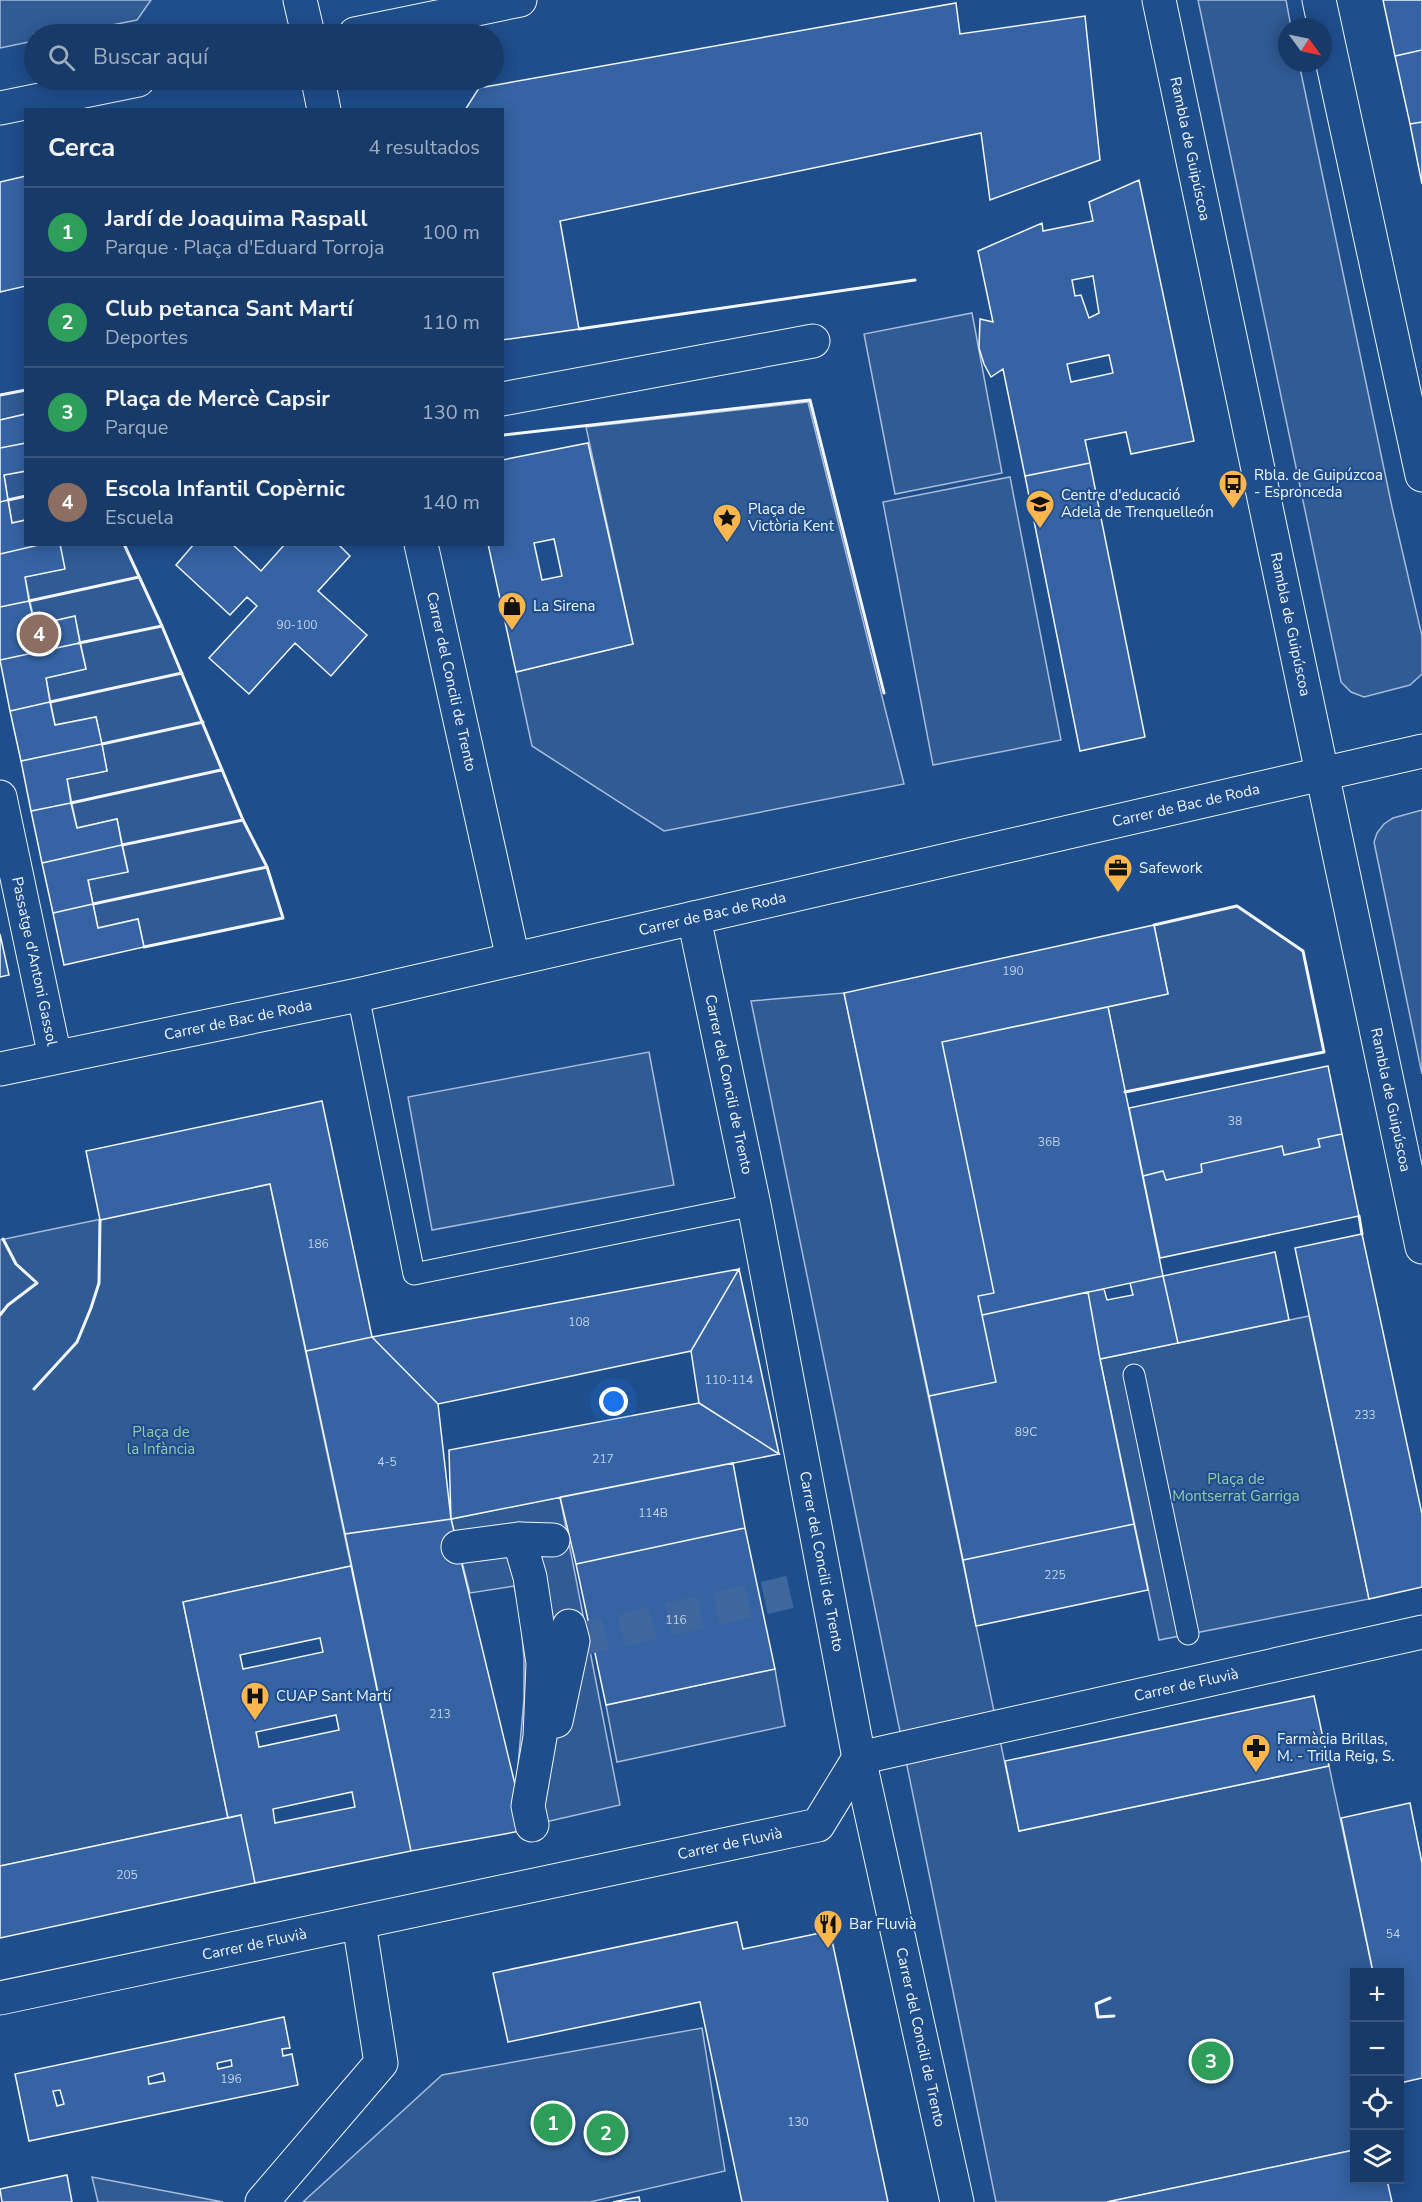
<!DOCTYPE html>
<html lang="es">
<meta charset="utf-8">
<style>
body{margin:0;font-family:"Nunito Sans",sans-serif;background:#20416f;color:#f1f3f6}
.controls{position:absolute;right:18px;bottom:18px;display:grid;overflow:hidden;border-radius:0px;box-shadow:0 3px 15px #0003}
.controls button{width:54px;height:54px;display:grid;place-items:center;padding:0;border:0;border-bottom:2px solid #36547d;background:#173a69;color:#f1f3f6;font:30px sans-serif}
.compass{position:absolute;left:1278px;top:18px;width:54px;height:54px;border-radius:50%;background:#173a69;box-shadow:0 3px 15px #0003;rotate:123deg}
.you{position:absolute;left:614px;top:1402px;width:21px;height:21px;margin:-15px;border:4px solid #fff;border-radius:50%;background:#1a73e8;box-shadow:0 0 0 9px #1a73e833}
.badge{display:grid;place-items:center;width:39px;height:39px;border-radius:50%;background:#ffb74d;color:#fff;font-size:20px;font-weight:700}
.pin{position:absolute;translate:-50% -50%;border:3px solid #fff;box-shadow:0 2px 6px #0006}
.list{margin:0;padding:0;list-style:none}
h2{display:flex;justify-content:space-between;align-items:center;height:78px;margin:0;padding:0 24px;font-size:26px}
h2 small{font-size:20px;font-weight:400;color:#9eadc0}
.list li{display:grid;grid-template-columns:39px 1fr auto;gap:18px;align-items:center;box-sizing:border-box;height:90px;padding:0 24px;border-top:2px solid #36547d}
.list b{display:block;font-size:22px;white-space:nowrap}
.list p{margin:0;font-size:20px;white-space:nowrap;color:#9eadc0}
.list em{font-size:20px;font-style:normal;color:#9eadc0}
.icon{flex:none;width:33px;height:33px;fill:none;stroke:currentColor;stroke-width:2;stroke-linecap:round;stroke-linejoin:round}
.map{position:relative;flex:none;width:1422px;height:2202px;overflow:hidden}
.search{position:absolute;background:#173a69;box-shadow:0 3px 15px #0003;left:24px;top:24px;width:480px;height:66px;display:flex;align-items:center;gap:15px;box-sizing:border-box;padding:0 21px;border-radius:33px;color:#9eadc0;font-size:22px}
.panel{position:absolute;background:#173a69;box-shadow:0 3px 15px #0003;left:24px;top:108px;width:480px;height:438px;border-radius:0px}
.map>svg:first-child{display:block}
.built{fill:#305b95;stroke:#a8bbd7;stroke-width:1.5}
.building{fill:#3563a3;stroke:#f2f6ff;stroke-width:1.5;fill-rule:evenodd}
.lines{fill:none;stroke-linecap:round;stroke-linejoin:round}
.street-tunnel{stroke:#3f679d;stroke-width:33;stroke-dasharray:33 16;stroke-linecap:butt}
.lane-casing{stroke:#f2f6ff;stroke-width:23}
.street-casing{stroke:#f2f6ff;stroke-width:35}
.secondary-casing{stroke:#f2f6ff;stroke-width:35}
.lane{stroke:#1f4e8c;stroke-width:21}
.street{stroke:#1f4e8c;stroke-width:33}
.secondary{stroke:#1f4e8c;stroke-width:33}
.wall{stroke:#f2f6ff;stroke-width:3}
.labels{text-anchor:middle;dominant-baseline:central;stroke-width:4.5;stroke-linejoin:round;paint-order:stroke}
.number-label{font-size:12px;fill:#c3d1e8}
.street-label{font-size:15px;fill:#f2f6ff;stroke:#1f4e8c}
.poi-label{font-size:15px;fill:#f2f6ff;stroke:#1f4e8c;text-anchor:start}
.park-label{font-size:15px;fill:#97c8a6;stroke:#1f4e8c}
</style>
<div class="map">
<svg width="1422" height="2202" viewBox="0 0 1422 2202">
<rect width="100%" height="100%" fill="#1f4e8c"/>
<path class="built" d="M 0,0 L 151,0 L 137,20 L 66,34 L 34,34 L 34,41 L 0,48 Z
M 1198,0 L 1286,0 L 1291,27 L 1287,27 L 1287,63 L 1299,63 L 1392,507 L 1422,636 L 1422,674 L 1410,685 L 1364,697 L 1351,692 L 1341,682 Z
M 972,313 L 1002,473 L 895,494 L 864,334 Z
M 25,390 L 25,414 L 0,420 L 0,395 Z
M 808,402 L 904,784 L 664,831 L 532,746 L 516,672 L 633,644 L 586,427 Z
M 25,471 L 25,520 L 12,523 L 4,475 Z
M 1010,477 L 1061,740 L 933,765 L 883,502 Z
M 60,545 L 124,545 L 162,626 L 243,820 L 267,867 L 283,918 L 144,947 L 138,919 L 98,928 L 88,880 L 128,871 L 117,819 L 77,828 L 67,779 L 107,771 L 96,717 L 55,725 L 46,678 L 86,669 L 75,617 L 35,625 L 25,577 L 64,569 Z
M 1422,810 L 1422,1074 L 1374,842 L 1377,833 L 1384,824 L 1393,818 Z
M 1237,906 L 1303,951 L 1324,1052 L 1125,1092 L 1108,1007 L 1168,994 L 1154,925 Z
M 844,993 L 1019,1831 L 1329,1766 L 1373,1972 L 1354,1972 L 1354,2150 L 1107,2202 L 996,2202 L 751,1001 Z
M 649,1052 L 674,1185 L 432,1230 L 408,1097 Z
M 270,1184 L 351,1566 L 183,1602 L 228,1818 L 0,1866 L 0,1240 Z
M 1309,1316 L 1369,1599 L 1159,1640 L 1100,1359 Z
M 560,1497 L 620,1805 L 532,1825 L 518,1766 L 524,1699 L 524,1658 L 520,1612 L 514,1586 L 470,1593 L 451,1519 Z
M 775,1669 L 785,1726 L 617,1762 L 606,1705 Z
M 702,2028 L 725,2171 L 590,2202 L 303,2202 L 442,2075 Z
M 92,2177 L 223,2202 L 98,2202 Z"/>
<path class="building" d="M 1383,0 L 1422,0 L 1422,50 L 1395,56 Z
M 956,3 L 960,34 L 1085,16 L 1100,160 L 990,200 L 981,133 L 560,221 L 579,329 L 502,340 L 502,110 L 465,110 L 479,88 Z
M 1422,50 L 1422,122 L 1410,124 L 1395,56 Z
M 1422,122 L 1422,184 L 1410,124 Z
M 26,176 L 26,286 L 0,292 L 0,182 Z
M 1139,180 L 1194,441 L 1131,454 L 1126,432 L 1085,440 L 1090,463 L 1025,476 L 1003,369 L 991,377 L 984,364 L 979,348 L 980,319 L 993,322 L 978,251 L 1042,223 L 1043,231 L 1093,221 L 1089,202 ZM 1093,276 L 1099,313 L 1089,318 L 1081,295 L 1075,296 L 1072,280 ZM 1109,355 L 1113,373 L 1071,382 L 1067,364 Z
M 26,414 L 26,443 L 0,448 L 0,420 Z
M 26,443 L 26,471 L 4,475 L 8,500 L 0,502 L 0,448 Z
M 588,443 L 633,644 L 516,672 L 488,544 L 502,544 L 502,460 ZM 554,539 L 562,576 L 542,580 L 534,543 Z
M 1090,463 L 1145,737 L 1080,751 L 1025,476 Z
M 8,500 L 12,523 L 26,520 L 26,544 L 43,544 L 0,554 L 0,502 Z
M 43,544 L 60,544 L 65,569 L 25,577 L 29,601 L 0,607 L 0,554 Z
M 194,544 L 232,544 L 261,571 L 285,544 L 338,544 L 350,556 L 318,591 L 367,635 L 331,676 L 295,643 L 249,694 L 209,658 L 257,606 L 247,597 L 230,615 L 176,565 Z
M 29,601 L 35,625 L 75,616 L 80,643 L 0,660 L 0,607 Z
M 80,643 L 86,669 L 46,678 L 50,702 L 10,711 L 0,660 Z
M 50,702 L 55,725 L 96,717 L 102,744 L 21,761 L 10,711 Z
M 102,744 L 107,771 L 67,779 L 71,803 L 31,811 L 21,761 Z
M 71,803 L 77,828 L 117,819 L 122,845 L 42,863 L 31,811 Z
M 122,845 L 128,872 L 88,880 L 93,904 L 53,913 L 42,863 Z
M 93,904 L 98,928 L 138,919 L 144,947 L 64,965 L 53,913 Z
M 1154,925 L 1168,994 L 942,1042 L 994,1293 L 978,1296 L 996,1382 L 929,1396 L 844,993 Z
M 0,934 L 9,975 L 0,977 Z
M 1108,1007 L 1163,1276 L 982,1315 L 978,1296 L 994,1293 L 942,1042 Z
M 1328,1066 L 1342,1134 L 1318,1139 L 1320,1147 L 1284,1155 L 1282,1146 L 1201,1164 L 1202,1172 L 1166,1180 L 1163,1171 L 1143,1176 L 1129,1108 Z
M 322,1101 L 372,1337 L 306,1351 L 270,1184 L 100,1220 L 86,1151 Z
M 1342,1134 L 1359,1216 L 1160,1258 L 1143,1176 L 1163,1171 L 1166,1180 L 1202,1172 L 1201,1164 L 1282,1146 L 1284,1155 L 1320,1147 L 1318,1139 Z
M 1362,1234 L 1422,1514 L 1422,1587 L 1369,1599 L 1295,1248 Z
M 1275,1252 L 1289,1320 L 1178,1343 L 1163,1276 Z
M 739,1269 L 691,1351 L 438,1404 L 372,1337 Z
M 739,1269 L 758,1357 L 779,1454 L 699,1403 L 691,1351 Z
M 1163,1276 L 1178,1343 L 1100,1359 L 1088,1292 L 1104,1289 L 1107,1300 L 1133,1295 L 1130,1283 Z
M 1088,1292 L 1100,1359 L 1134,1524 L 963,1560 L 929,1396 L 996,1382 L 982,1315 Z
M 372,1337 L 438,1404 L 451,1519 L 345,1534 L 306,1351 Z
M 699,1403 L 779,1454 L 451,1519 L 449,1450 Z
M 733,1463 L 745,1528 L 576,1564 L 560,1497 Z
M 451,1519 L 526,1830 L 411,1851 L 345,1534 Z
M 1134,1524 L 1148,1590 L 976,1626 L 963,1560 Z
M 745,1528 L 775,1669 L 606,1705 L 576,1564 Z
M 351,1566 L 411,1851 L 255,1883 L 241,1815 L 228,1818 L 183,1602 ZM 320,1638 L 323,1652 L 243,1669 L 240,1655 ZM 336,1715 L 339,1730 L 259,1747 L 256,1732 ZM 352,1792 L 355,1807 L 275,1823 L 273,1809 Z
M 1314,1696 L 1329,1766 L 1019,1831 L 1005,1761 Z
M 1410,1803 L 1422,1863 L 1422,2078 L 1400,2083 L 1400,1972 L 1373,1972 L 1341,1818 Z
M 241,1815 L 255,1883 L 0,1938 L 0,1866 Z
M 737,1922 L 743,1949 L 830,1931 L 888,2202 L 742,2202 L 700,2002 L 508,2042 L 493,1973 Z
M 284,2017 L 290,2048 L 282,2049 L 283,2056 L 292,2054 L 298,2085 L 29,2141 L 15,2074 ZM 231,2060 L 232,2066 L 218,2069 L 217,2063 ZM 163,2073 L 165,2081 L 149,2084 L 148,2077 ZM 60,2090 L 64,2104 L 57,2106 L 53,2091 Z
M 1354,2150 L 1354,2180 L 1387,2180 L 1392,2202 L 1107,2202 Z
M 67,2175 L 72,2202 L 2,2202 L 0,2189 Z
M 639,2197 L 640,2202 L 613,2202 Z"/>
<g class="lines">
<path class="street-tunnel" d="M 573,1641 L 790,1592"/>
<g class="lane-casing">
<path id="lane" d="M 358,995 L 414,1274 L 754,1205
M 1134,1375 L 1188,1634"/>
</g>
<g class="street-casing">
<g id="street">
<path d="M 300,0 L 308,34"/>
<path d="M 355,34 L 520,0"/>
<path d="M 318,80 L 324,110"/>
<path d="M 0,108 L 138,80"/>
<path d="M 502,399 L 813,341"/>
<path id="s1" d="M 421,544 L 513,959"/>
<path id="s2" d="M 0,797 L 55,1057"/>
<path id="s3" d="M 694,918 L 754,1205 L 859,1758 L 957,2202"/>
<path d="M 519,1539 L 553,1540"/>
<path d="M 458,1547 L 519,1539 L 530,1577 L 543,1663 L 540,1737 L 528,1806 L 532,1825"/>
<path d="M 556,1721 L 573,1641 L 569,1626"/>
<path id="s4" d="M 0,1998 L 818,1825 L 859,1758 L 1422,1632"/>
<path d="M 262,2202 L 381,2063 L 359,1923"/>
</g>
</g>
<g class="secondary-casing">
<g id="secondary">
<path id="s5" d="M 1159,0 L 1422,1247"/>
<path d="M 1319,0 L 1422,475"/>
<path id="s6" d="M 0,1069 L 358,995 L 1422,751"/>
</g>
</g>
<use href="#lane" class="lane"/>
<use href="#street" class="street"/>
<use href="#secondary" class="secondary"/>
<path class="wall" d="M 579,329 L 915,280
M 0,395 L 26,390
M 504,435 L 810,400 L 884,693
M 8,500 L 26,496
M 124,544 L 162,626 L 243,820 L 267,867 L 283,918 L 144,947
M 29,601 L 139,577
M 79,643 L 162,626
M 50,702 L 182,673
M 102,744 L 203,722
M 71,803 L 221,770
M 122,845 L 243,820
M 93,904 L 267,867
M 1125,1092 L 1324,1052 L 1303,951 L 1237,906 L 1154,925
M 1359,1216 L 1362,1234
M 0,1315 L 8,1305 L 37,1283 L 16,1264 L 3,1239
M 34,1389 L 77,1342 L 91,1308 L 99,1283 L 100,1220
M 1110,1998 L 1096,2004 L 1098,2017 L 1114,2016"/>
</g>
<defs>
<g id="bus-pin" transform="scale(1.5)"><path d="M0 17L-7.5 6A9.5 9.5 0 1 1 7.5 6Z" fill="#ffb74d" stroke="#1f4e8c"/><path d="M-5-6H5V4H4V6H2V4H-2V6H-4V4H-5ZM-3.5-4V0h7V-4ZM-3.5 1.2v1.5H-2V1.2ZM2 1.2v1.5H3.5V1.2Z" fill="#111"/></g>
<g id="school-pin" transform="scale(1.5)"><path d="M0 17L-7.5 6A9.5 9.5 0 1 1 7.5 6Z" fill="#ffb74d" stroke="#1f4e8c"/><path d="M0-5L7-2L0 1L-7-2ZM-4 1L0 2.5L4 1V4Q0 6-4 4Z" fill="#111"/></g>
<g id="sight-pin" transform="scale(1.5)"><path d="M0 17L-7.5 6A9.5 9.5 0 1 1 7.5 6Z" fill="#ffb74d" stroke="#1f4e8c"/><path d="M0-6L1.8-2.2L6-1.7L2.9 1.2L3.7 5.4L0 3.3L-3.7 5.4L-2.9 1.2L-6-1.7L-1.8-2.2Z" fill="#111"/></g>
<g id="shop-pin" transform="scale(1.5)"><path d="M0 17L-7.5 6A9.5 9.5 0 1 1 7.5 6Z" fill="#ffb74d" stroke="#1f4e8c"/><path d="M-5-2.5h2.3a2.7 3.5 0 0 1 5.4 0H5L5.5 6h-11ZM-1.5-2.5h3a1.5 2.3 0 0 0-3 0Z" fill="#111"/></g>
<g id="office-pin" transform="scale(1.5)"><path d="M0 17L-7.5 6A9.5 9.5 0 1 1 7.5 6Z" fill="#ffb74d" stroke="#1f4e8c"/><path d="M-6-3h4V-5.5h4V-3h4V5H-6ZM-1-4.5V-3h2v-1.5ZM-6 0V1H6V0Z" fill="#111"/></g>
<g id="hospital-pin" transform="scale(1.5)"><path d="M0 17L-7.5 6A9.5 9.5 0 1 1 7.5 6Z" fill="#ffb74d" stroke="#1f4e8c"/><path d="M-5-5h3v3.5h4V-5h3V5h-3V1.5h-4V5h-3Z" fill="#111"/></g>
<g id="pharmacy-pin" transform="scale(1.5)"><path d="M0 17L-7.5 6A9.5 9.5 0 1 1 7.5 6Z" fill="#ffb74d" stroke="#1f4e8c"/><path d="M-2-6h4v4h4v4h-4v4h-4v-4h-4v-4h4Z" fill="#111"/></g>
<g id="restaurant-pin" transform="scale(1.5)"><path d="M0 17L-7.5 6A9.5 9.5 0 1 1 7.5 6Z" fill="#ffb74d" stroke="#1f4e8c"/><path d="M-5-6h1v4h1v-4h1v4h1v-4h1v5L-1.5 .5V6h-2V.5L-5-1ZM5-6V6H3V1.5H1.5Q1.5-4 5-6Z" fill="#111"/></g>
</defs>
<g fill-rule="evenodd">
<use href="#bus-pin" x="1233" y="484"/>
<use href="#school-pin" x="1040" y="504"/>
<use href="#sight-pin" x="727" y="518"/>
<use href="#shop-pin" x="512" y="606"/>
<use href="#office-pin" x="1118" y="868"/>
<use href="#hospital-pin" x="255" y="1696"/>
<use href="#pharmacy-pin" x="1256" y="1748"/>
<use href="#restaurant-pin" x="828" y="1924"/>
</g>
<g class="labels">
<g class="number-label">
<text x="297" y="625">90-100</text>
<text x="1013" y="971">190</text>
<text x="1235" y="1121">38</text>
<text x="1049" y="1142">36B</text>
<text x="318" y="1244">186</text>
<text x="579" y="1322">108</text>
<text x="729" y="1380">110-114</text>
<text x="1365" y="1415">233</text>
<text x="1026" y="1432">89C</text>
<text x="603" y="1459">217</text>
<text x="387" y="1462">4-5</text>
<text x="653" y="1513">114B</text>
<text x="1055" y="1575">225</text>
<text x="676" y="1620">116</text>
<text x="440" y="1714">213</text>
<text x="127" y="1875">205</text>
<text x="1393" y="1934">54</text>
<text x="231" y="2079">196</text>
<text x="798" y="2122">130</text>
</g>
<g class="street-label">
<text stroke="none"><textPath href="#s5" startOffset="152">Rambla de Guipúscoa</textPath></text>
<text stroke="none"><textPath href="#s5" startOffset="638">Rambla de Guipúscoa</textPath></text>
<text stroke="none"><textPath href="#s1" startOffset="141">Carrer del Concili de Trento</textPath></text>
<text stroke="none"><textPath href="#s6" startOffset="1215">Carrer de Bac de Roda</textPath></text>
<text stroke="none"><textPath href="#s6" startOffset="729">Carrer de Bac de Roda</textPath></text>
<text stroke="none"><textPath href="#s2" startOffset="168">Passatge d'Antoni Gassol</textPath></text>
<text stroke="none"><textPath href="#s6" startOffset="243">Carrer de Bac de Roda</textPath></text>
<text stroke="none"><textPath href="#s3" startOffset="170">Carrer del Concili de Trento</textPath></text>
<text stroke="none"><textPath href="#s5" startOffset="1124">Rambla de Guipúscoa</textPath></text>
<text stroke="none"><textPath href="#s3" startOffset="656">Carrer del Concili de Trento</textPath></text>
<text stroke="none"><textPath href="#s4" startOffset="1250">Carrer de Fluvià</textPath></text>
<text stroke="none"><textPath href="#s4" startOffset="746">Carrer de Fluvià</textPath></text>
<text stroke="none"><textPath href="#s4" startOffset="260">Carrer de Fluvià</textPath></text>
<text stroke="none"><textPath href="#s3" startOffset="1142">Carrer del Concili de Trento</textPath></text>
</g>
<g class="poi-label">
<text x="1254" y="475">Rbla. de Guipúzcoa<tspan x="1254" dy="17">- Espronceda</tspan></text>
<text x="1061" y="495">Centre d'educació<tspan x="1061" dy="17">Adela de Trenquelleón</tspan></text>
<text x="748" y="509">Plaça de<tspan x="748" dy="17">Victòria Kent</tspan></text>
<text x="533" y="606">La Sirena</text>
<text x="1139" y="868">Safework</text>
<text x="276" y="1696">CUAP Sant Martí</text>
<text x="1277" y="1739">Farmàcia Brillas,<tspan x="1277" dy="17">M. - Trilla Reig, S.</tspan></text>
<text x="849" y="1924">Bar Fluvià</text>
</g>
<g class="park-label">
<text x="161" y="1432">Plaça de<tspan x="161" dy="17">la Infància</tspan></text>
<text x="1236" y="1479">Plaça de<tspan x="1236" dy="17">Montserrat Garriga</tspan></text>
</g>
</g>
</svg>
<div class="controls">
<button>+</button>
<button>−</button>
<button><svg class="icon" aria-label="locate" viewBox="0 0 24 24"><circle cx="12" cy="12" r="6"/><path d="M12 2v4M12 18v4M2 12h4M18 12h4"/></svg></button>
<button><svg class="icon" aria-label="layers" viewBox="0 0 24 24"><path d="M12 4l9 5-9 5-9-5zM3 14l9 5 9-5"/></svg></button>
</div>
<svg class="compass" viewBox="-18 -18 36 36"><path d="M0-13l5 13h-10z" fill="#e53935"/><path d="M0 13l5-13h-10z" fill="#9eadc0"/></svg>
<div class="you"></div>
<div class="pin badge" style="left:553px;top:2123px;background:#2e9e5b">1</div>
<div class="pin badge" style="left:606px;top:2133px;background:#2e9e5b">2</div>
<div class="pin badge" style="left:1211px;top:2061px;background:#2e9e5b">3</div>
<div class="pin badge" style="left:39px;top:634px;background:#8d6e63">4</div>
<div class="search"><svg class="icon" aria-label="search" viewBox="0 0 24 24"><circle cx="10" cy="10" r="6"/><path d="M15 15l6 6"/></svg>Buscar aquí</div>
<section class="panel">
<h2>Cerca<small>4 resultados</small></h2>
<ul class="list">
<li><span class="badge" style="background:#2e9e5b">1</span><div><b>Jardí de Joaquima Raspall</b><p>Parque · Plaça d'Eduard Torroja</p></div><em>100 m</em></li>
<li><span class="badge" style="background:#2e9e5b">2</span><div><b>Club petanca Sant Martí</b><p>Deportes</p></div><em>110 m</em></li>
<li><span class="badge" style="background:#2e9e5b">3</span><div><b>Plaça de Mercè Capsir</b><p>Parque</p></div><em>130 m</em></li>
<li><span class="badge" style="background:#8d6e63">4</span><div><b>Escola Infantil Copèrnic</b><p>Escuela</p></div><em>140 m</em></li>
</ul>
</section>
</div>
